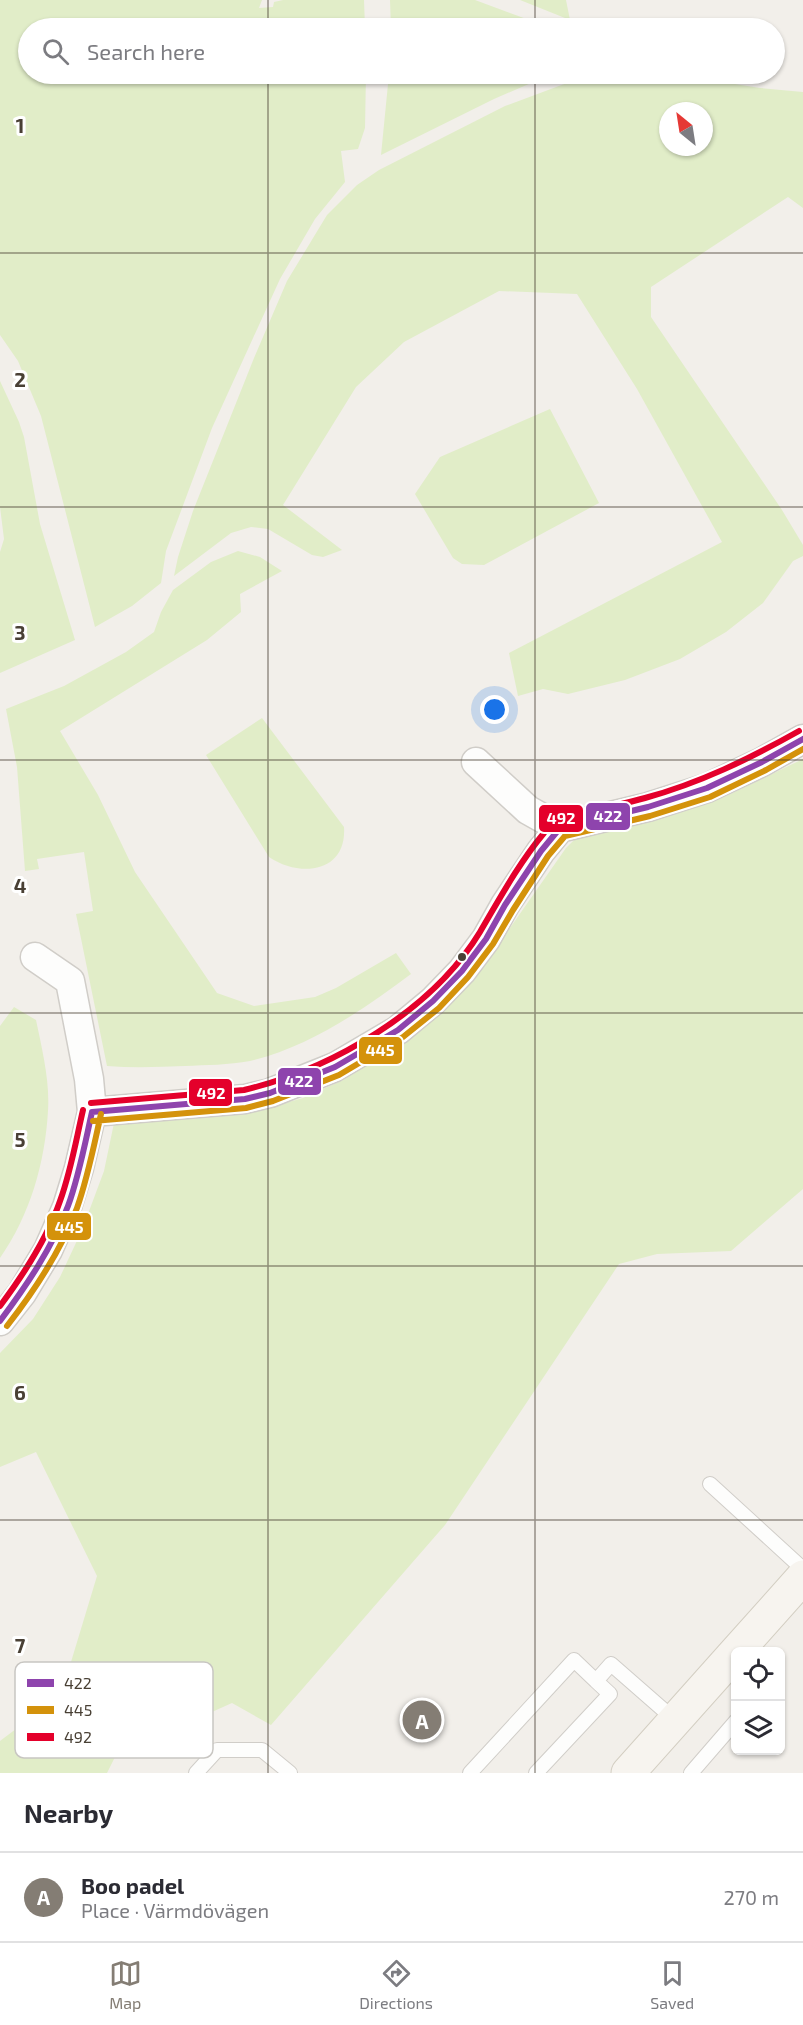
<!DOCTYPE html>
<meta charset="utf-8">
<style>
body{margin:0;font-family:"Exo 2",sans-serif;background:#f7f7f7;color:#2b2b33}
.controls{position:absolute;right:18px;bottom:18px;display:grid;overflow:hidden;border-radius:9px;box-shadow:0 2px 4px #0004}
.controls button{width:54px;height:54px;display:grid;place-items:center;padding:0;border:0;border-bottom:2px solid #e1e1e2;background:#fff;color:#2b2b33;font:30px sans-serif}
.compass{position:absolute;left:659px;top:102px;width:54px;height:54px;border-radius:50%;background:#fff;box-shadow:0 2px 4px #0004;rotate:330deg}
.you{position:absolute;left:495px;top:710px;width:21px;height:21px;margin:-15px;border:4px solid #fff;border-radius:50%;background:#1a73e8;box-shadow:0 0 0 9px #1a73e833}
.badge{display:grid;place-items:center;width:39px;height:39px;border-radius:50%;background:#847d74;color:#fff;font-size:20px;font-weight:700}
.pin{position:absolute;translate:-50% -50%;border:3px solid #fff;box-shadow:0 2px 6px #0006}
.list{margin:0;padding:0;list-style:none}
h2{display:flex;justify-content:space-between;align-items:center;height:78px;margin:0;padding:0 24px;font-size:26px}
h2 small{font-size:20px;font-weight:400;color:#7c7c81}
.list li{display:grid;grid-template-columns:39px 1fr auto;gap:18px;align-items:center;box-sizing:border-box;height:90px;padding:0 24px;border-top:2px solid #e1e1e2}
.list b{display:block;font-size:22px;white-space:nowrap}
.list p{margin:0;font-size:20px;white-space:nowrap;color:#7c7c81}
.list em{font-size:20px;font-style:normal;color:#7c7c81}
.icon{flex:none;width:33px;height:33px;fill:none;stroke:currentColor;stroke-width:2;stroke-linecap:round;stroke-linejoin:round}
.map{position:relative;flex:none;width:803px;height:1773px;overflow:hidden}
.search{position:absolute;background:#fff;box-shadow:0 2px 4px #0004;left:18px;right:18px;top:18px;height:66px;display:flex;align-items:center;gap:15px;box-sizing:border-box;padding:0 21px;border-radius:33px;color:#7c7c81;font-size:22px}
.sheet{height:168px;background:#fff}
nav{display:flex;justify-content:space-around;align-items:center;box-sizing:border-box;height:84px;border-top:2px solid #e1e1e2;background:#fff;font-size:16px;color:#7c7c81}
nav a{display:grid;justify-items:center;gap:3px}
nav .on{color:#847d74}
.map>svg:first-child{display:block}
.green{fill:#e1edc8;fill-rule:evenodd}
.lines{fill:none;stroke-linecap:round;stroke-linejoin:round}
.lane-casing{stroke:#d0cdc8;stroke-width:16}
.street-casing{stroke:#d0cdc8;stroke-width:31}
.secondary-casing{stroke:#d3cec2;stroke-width:35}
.lane{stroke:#fdfdfc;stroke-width:14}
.street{stroke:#fdfdfc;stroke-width:28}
.secondary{stroke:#f7f4ef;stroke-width:33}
.bus-1-casing{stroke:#fff;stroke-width:10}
.bus-2-casing{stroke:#fff;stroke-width:10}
.bus-3-casing{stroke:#fff;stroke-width:10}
.bus-1{stroke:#8e44ad;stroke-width:6}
.bus-2{stroke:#d4920b;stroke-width:6}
.bus-3{stroke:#e4002b;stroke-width:6}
.grid{fill:none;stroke:#494035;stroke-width:1.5;stroke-opacity:0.55}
.bus-dot{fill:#494035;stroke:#fff;stroke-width:2}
.key{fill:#fff;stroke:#c8c6c2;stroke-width:1.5}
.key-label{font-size:16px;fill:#494035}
.grid-label{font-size:20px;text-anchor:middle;font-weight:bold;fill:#494035;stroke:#fff;stroke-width:6;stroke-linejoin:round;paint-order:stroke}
.line-badge{stroke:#fff;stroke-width:2}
.badge-label{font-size:16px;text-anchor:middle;font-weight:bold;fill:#fff}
</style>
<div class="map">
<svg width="803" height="1773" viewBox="0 0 803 1773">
<rect width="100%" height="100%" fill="#f2efea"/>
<path class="green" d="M 0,0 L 262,0 L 259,8 L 273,7 L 274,2 L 283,0 L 364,0 L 365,28 L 28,28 L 28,74 L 366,74 L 365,128 L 358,149 L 341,151 L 345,182 L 315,219 L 280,279 L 212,428 L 166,551 L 161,583 L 132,606 L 95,627 L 41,416 L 18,361 L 0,335 Z
M 390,0 L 475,0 L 551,28 L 391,28 Z
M 520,0 L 566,0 L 570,20 Z
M 389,74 L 552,74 L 494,99 L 381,155 Z
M 591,74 L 672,74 L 760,88 L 803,92 L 803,208 L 788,197 L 651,287 L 651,317 L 782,510 L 803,545 L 803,556 L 793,561 L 763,603 L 726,632 L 680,659 L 625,680 L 568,694 L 543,689 L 518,696 L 509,653 L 722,542 L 637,389 L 577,294 L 499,291 L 404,342 L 356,387 L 283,505 L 342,550 L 323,557 L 312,555 L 268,529 L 251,527 L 231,533 L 174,576 L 178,557 L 193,511 L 254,358 L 287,281 L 327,215 L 357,185 L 379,170 L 505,106 ZM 668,111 L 704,111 L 704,147 L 668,147 Z
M 0,381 L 19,422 L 24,437 L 40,524 L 75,640 L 0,673 L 0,552 L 4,539 L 0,507 Z
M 550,409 L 599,503 L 484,565 L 462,564 L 453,558 L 415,494 L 440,457 Z
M 238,551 L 260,557 L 282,571 L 240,594 L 241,612 L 207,640 L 60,731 L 98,795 L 135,872 L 217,993 L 254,1006 L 315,997 L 336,988 L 396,953 L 411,974 C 363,1010 309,1047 250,1061 C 229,1065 206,1065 185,1066 C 159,1067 133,1068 107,1066 L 76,914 L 93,911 L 84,852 L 37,859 L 39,869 L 25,871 L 17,767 L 6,709 L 64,686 L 126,652 L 154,632 L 161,612 L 173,590 L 211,562 Z
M 262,718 L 344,827 C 347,873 300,878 269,857 L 206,755 Z
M 803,759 L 803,1189 L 731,1251 L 657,1254 L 619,1264 L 445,1525 L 271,1725 L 232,1703 L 116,1755 L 107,1773 L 0,1773 L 0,1741 L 61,1695 L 97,1576 L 36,1452 L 0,1467 L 0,1353 L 33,1319 L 60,1277 L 82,1230 L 104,1171 L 114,1123 L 253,1112 L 303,1098 L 343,1080 L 388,1052 L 486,962 L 566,848 L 580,834 L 655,818 L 722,798 Z
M 14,1007 L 36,1020 C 42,1049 50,1081 48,1111 C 45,1163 30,1215 0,1258 L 0,1026 Z"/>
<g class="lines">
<g class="lane-casing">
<path id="lane" d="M 710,1484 L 803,1569
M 196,1773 L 217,1750 L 262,1750 L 290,1773
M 470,1773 L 574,1660 L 596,1681 L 611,1664 L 675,1720
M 536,1773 L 610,1694 L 596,1681
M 691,1773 L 736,1721"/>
</g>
<g class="street-casing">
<path id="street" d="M 476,762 L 528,810 L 560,828
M 92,1112 L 245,1099 L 270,1093 L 335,1067 L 398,1030 L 433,1001 L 462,971 L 486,939 L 505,905 L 541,851 L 560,828 L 648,807 L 707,788 L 762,762 L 803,739
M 0,1321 L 22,1293 L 48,1250 L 67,1207 L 79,1168 L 92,1112 L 89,1079 L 70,981 L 35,957"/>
</g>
<g class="secondary-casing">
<path id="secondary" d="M 736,1652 L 803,1577
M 628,1773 L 736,1652"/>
</g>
<use href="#lane" class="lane"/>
<use href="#street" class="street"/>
<use href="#secondary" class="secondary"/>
<g class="bus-1-casing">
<path id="bus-1" d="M 92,1112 L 245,1099 L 270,1093 L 335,1067 L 398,1030 L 433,1001 L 462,971 L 486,939 L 505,905 L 541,851 L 560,828 L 648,807 L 707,788 L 762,762 L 803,739
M 0,1321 C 27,1285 52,1248 68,1206 C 79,1176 85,1143 92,1112"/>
</g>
<g class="bus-2-casing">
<path id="bus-2" d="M 93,1121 L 246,1108 L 273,1101 L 339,1075 L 403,1037 L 439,1008 L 468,977 L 493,944 L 513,910 L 548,856 L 565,836 L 650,816 L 710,797 L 766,770 L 803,749
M 7,1326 C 35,1290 61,1251 77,1208 C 88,1177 94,1145 101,1114"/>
</g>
<g class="bus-3-casing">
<path id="bus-3" d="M 91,1103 L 244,1090 C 332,1069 432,1011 480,932 C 500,898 519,863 544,833 C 548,829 552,822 557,820 C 563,817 572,816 579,814 C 601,809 623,804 645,798 C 700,783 749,759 799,731
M 0,1306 C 24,1274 47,1239 60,1201 C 71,1171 76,1140 83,1110"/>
</g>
<use href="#bus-1" class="bus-1"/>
<use href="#bus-2" class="bus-2"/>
<use href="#bus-3" class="bus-3"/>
</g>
<path class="grid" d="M 268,0 L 268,28M 535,0 L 535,28M 268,74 L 268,1773M 535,74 L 535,1773M 0,253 L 803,253M 0,507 L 803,507M 0,760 L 803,760M 0,1013 L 803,1013M 0,1266 L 803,1266M 0,1520 L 803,1520"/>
<circle class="bus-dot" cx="462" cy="957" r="5"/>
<rect x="15" y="1662" width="198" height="96" rx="9" class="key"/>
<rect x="27" y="1679" width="27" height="8" fill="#8e44ad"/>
<rect x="27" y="1706" width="27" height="8" fill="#d4920b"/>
<rect x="27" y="1733" width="27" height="8" fill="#e4002b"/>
<g class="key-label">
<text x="64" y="1689">422</text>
<text x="64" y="1716">445</text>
<text x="64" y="1743">492</text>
</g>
<g class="grid-label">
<text x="20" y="133">1</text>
<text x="20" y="387">2</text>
<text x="20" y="640">3</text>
<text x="20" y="893">4</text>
<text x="20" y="1147">5</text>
<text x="20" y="1400">6</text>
<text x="20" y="1653">7</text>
</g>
<g class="line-badge">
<rect x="585" y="802" width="46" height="29" rx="6" fill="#8e44ad"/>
<rect x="538" y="804" width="46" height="29" rx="6" fill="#e4002b"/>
<rect x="358" y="1036" width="45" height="29" rx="6" fill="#d4920b"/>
<rect x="277" y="1067" width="45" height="29" rx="6" fill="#8e44ad"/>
<rect x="188" y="1078" width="45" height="29" rx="6" fill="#e4002b"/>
<rect x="46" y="1212" width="46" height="29" rx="6" fill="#d4920b"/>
</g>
<g class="badge-label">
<text x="608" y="822">422</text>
<text x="561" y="824">492</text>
<text x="380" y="1056">445</text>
<text x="299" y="1087">422</text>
<text x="211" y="1099">492</text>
<text x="69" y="1233">445</text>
</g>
</svg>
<div class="controls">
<button><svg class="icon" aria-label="locate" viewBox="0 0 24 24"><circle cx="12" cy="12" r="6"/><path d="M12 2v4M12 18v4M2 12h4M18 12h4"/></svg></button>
<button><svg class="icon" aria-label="layers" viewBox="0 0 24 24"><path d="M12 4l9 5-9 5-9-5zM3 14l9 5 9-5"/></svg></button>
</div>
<svg class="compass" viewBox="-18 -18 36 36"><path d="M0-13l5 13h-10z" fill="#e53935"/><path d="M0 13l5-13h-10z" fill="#7c7c81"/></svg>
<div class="you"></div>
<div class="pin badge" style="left:422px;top:1720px">A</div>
<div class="search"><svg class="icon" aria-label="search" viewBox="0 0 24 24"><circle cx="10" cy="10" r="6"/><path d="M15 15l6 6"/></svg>Search here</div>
</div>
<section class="sheet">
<h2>Nearby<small></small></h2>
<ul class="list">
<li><span class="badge">A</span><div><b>Boo padel</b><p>Place · Värmdövägen</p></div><em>270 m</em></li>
</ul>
</section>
<nav>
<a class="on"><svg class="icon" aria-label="map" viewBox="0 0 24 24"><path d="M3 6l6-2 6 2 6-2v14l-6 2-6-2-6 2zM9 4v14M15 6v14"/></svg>Map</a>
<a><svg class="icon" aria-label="directions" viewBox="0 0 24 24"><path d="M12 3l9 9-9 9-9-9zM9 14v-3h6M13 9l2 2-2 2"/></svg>Directions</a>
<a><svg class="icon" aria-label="saved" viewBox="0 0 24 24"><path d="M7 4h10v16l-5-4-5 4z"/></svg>Saved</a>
</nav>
